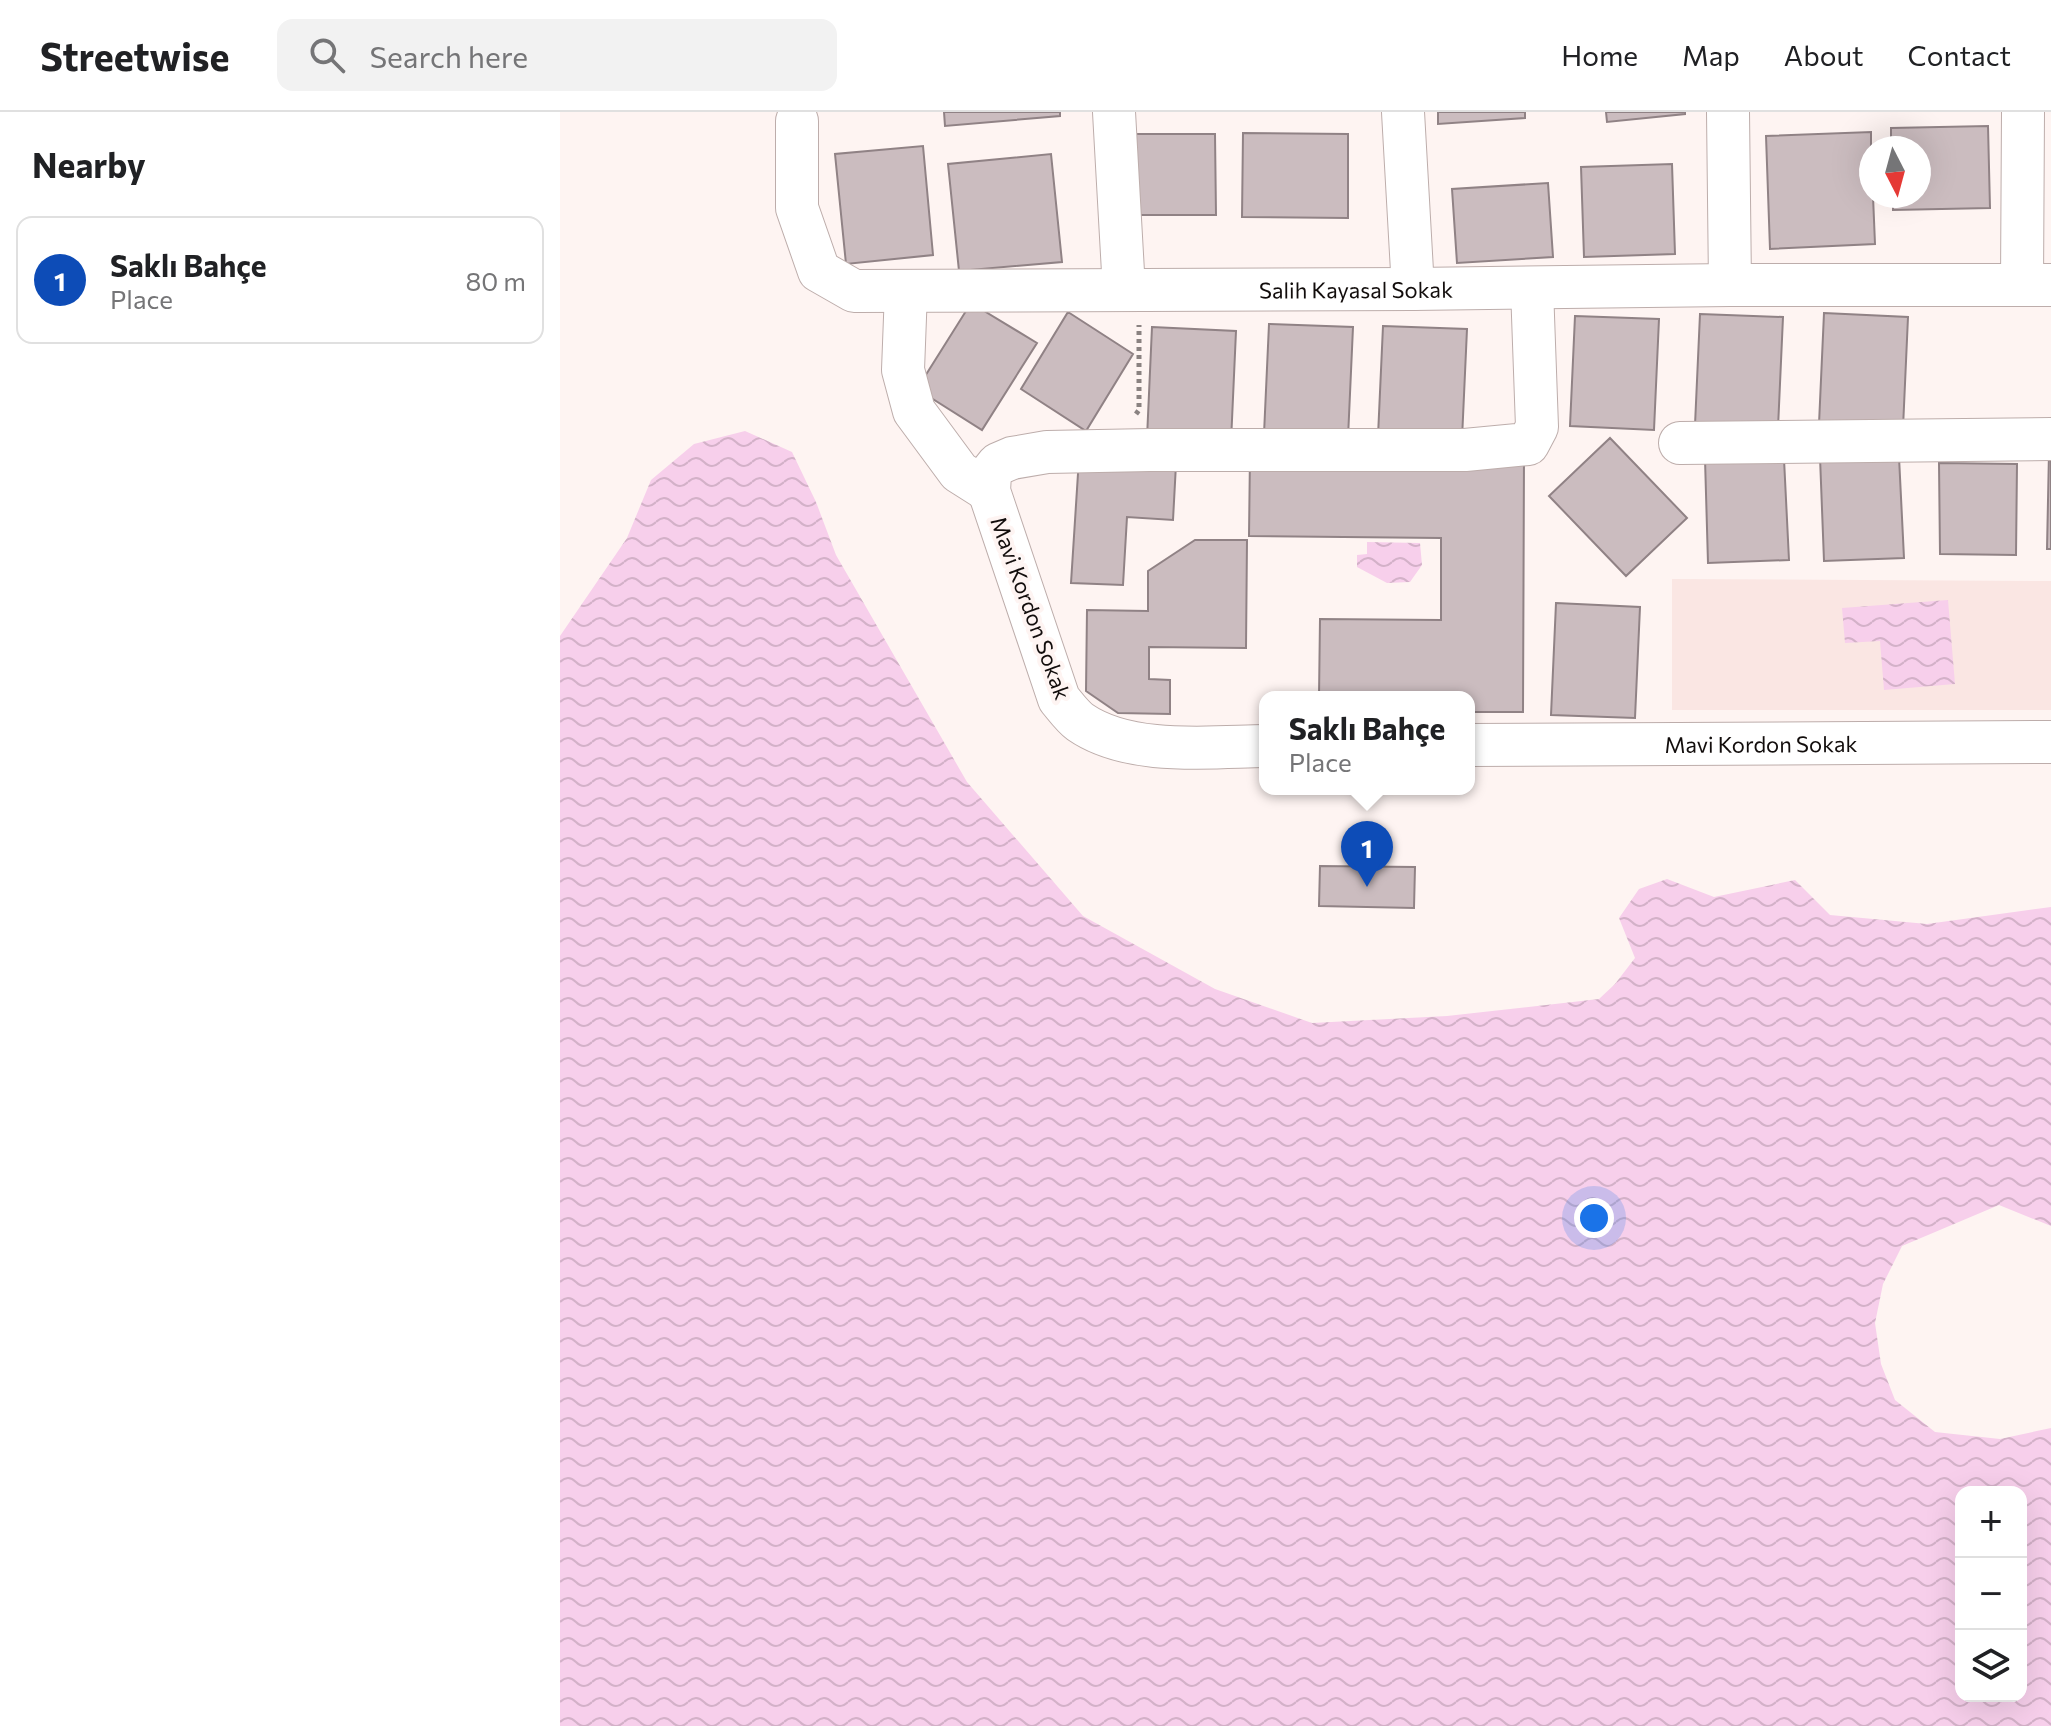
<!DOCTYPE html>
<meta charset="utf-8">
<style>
body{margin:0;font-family:Commissioner,sans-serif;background:#f2f2f2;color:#202124}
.controls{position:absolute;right:24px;bottom:24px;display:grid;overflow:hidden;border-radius:16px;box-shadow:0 8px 32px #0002}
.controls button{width:72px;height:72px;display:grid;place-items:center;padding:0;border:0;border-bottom:2px solid #e0e0e0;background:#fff;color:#202124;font:40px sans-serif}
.compass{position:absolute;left:1299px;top:24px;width:72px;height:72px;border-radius:50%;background:#fff;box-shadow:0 8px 32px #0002;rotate:174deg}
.you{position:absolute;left:1034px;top:1106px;width:28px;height:28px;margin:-20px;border:6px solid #fff;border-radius:50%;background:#1a73e8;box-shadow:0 0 0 12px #1a73e833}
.badge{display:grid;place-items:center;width:52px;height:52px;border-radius:50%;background:#0d4cb7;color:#fff;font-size:26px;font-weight:700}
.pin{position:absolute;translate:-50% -66px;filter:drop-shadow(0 2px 4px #0008)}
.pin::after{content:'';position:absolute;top:42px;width:28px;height:24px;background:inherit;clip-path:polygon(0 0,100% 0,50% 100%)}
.popup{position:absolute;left:699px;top:579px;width:216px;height:104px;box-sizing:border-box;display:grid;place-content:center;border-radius:16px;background:#fff;filter:drop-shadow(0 2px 6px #0005);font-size:26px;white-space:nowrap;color:#757577}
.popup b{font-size:30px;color:#202124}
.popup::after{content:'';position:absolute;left:50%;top:100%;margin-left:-16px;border:16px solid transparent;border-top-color:#fff}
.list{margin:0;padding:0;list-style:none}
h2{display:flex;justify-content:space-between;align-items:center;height:104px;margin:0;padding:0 32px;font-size:34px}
h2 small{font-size:26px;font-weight:400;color:#757577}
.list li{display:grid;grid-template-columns:52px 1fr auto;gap:24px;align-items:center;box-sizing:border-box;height:128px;margin:0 16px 16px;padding:0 16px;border:2px solid #e0e0e0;border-radius:16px}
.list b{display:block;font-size:30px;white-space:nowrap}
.list p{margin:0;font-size:26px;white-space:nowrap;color:#757577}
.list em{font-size:26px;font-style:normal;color:#757577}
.icon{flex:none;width:44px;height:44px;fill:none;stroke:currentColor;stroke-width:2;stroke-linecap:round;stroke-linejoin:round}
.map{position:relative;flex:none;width:1491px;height:1614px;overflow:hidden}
header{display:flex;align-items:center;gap:48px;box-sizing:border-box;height:112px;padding:0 40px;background:#fff;border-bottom:2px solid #e0e0e0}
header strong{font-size:38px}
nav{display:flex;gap:44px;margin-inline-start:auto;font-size:28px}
.search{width:560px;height:72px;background:#f2f2f2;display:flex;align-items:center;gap:20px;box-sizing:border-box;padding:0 28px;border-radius:16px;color:#757577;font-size:30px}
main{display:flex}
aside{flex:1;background:#fff}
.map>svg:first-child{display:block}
.built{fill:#fae6e3}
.water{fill:url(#water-waves);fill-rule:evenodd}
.building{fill:#cbbcbf;stroke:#908285;stroke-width:2}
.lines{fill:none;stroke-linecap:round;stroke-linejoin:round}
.minor-casing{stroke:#bdadab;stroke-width:44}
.path{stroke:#8a8281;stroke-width:5;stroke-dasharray:4 4;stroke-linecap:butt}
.minor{stroke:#fff;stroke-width:42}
.labels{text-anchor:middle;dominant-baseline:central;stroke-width:8;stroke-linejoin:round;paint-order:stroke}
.street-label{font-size:22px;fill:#120d0c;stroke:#fef4f2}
</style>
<header>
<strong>Streetwise</strong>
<div class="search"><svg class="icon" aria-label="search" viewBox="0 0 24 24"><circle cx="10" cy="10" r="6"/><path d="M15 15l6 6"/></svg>Search here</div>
<nav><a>Home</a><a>Map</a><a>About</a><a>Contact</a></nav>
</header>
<main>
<aside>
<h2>Nearby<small></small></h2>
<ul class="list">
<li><span class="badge">1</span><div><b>Saklı Bahçe</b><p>Place</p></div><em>80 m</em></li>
</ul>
</aside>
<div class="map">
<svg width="1491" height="1614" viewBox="0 0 1491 1614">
<defs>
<pattern id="water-waves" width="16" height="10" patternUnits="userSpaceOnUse" patternTransform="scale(2)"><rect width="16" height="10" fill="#f7cfeb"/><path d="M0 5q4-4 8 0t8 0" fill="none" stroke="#d3b1c8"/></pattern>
</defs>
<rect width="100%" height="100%" fill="#fef4f2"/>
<path class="built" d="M 1112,467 L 1491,469 L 1491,598 L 1112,598 Z"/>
<path class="water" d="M 185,319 L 232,340 L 256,390 L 276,443 L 407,670 L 523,804 L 655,877 L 752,911 L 887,904 L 1039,887 L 1055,872 L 1075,846 L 1059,806 L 1079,777 L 1107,767 L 1154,785 L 1235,768 L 1270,803 L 1367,812 L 1491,795 L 1491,1114 L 1439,1093 L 1342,1134 L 1323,1172 L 1315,1211 L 1321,1252 L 1335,1288 L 1375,1320 L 1440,1327 L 1491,1316 L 1491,1614 L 0,1614 L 0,524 L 67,426 L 91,368 L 134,332 ZM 1461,1380 L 1461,1584 L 1401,1584 L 1401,1380 Z
M 807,430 L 860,431 L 862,453 L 850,470 L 827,471 L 797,455 L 797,443 L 807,442 Z
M 1388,488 L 1395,572 L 1324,578 L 1320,529 L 1285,531 L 1282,496 Z"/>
<path class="building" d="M 384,0 L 500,0 L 500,4 L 385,14 Z
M 878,0 L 965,0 L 965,6 L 878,12 Z
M 1046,0 L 1125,0 L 1125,2 L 1047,10 Z
M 1428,14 L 1430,96 L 1333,98 L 1333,84 L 1359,84 L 1359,36 L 1331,36 L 1331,16 Z
M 1311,20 L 1311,84 L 1313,84 L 1315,132 L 1210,137 L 1206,24 Z
M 683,21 L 788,22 L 788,106 L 682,105 Z
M 570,22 L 655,22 L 656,103 L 570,103 Z
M 363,34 L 373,143 L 286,152 L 275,42 Z
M 491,42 L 502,150 L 399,159 L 388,52 Z
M 1112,52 L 1115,142 L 1024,145 L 1021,55 Z
M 988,71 L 993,145 L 897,151 L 892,77 Z
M 411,191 L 477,231 L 422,318 L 357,277 Z
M 508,200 L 573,242 L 526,319 L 461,277 Z
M 1264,201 L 1348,205 L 1343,316 L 1259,312 Z
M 1140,202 L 1223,205 L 1218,316 L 1135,313 Z
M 1015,204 L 1099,207 L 1094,318 L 1010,314 Z
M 709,212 L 793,215 L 788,326 L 704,322 Z
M 823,214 L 907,217 L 902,327 L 818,324 Z
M 592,215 L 676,219 L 671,330 L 587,326 Z
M 1050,326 L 1127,406 L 1066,464 L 989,384 Z
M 1489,340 L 1491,340 L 1491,437 L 1487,437 Z
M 690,342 L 964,343 L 963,600 L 909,600 L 909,585 L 759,585 L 760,507 L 881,508 L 881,426 L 689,424 Z
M 1260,345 L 1339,345 L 1344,446 L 1264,449 Z
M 519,346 L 616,352 L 613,408 L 567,405 L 563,473 L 511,471 Z
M 1145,347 L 1224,347 L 1229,448 L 1148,451 Z
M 1379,351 L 1457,352 L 1456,443 L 1380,442 Z
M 635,428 L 687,428 L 686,536 L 589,535 L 589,567 L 610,568 L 610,602 L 558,601 L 526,579 L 527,498 L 588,499 L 588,459 Z
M 996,491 L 1080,495 L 1075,606 L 991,603 Z
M 760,754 L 855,755 L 854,796 L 759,794 Z"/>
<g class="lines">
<g class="minor-casing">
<g id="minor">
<path d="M 554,0 L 564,178"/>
<path d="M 843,0 L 853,177"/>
<path d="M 1168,0 L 1170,173"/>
<path id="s1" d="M 237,9 L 237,96 L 259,159 L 294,179 L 853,177 L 1170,173 L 1491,173"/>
<path d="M 1462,172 L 1463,0"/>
<path d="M 346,179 L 343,258 L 354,299 L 399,360 L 429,379"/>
<path d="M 1120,331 L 1491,327"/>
<path id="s2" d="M 909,633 L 1491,630"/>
<path d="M 705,634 C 648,635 569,644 520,610 C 512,604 505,594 499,587 L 429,379 L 430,362 L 438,352 L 452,346 L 487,340 L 590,338 L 905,338 L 968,332 L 977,315 L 972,176"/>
</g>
</g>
<path class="path" d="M 576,302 L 579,298 L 579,213"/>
<use href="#minor" class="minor"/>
</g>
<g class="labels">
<g class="street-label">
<text stroke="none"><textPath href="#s1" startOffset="696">Salih Kayasal Sokak</textPath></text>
<text transform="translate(471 496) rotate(70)">Mavi Kordon Sokak</text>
<text stroke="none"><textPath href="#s2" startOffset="292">Mavi Kordon Sokak</textPath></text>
</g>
</g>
</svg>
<div class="controls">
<button>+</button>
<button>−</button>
<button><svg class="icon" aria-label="layers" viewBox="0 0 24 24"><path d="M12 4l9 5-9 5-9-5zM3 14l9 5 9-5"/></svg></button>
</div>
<svg class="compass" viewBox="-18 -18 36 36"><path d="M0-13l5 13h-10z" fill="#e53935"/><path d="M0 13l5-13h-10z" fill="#757577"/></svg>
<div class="you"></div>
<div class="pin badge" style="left:807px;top:775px">1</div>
<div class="popup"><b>Saklı Bahçe</b>Place</div>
</div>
</main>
